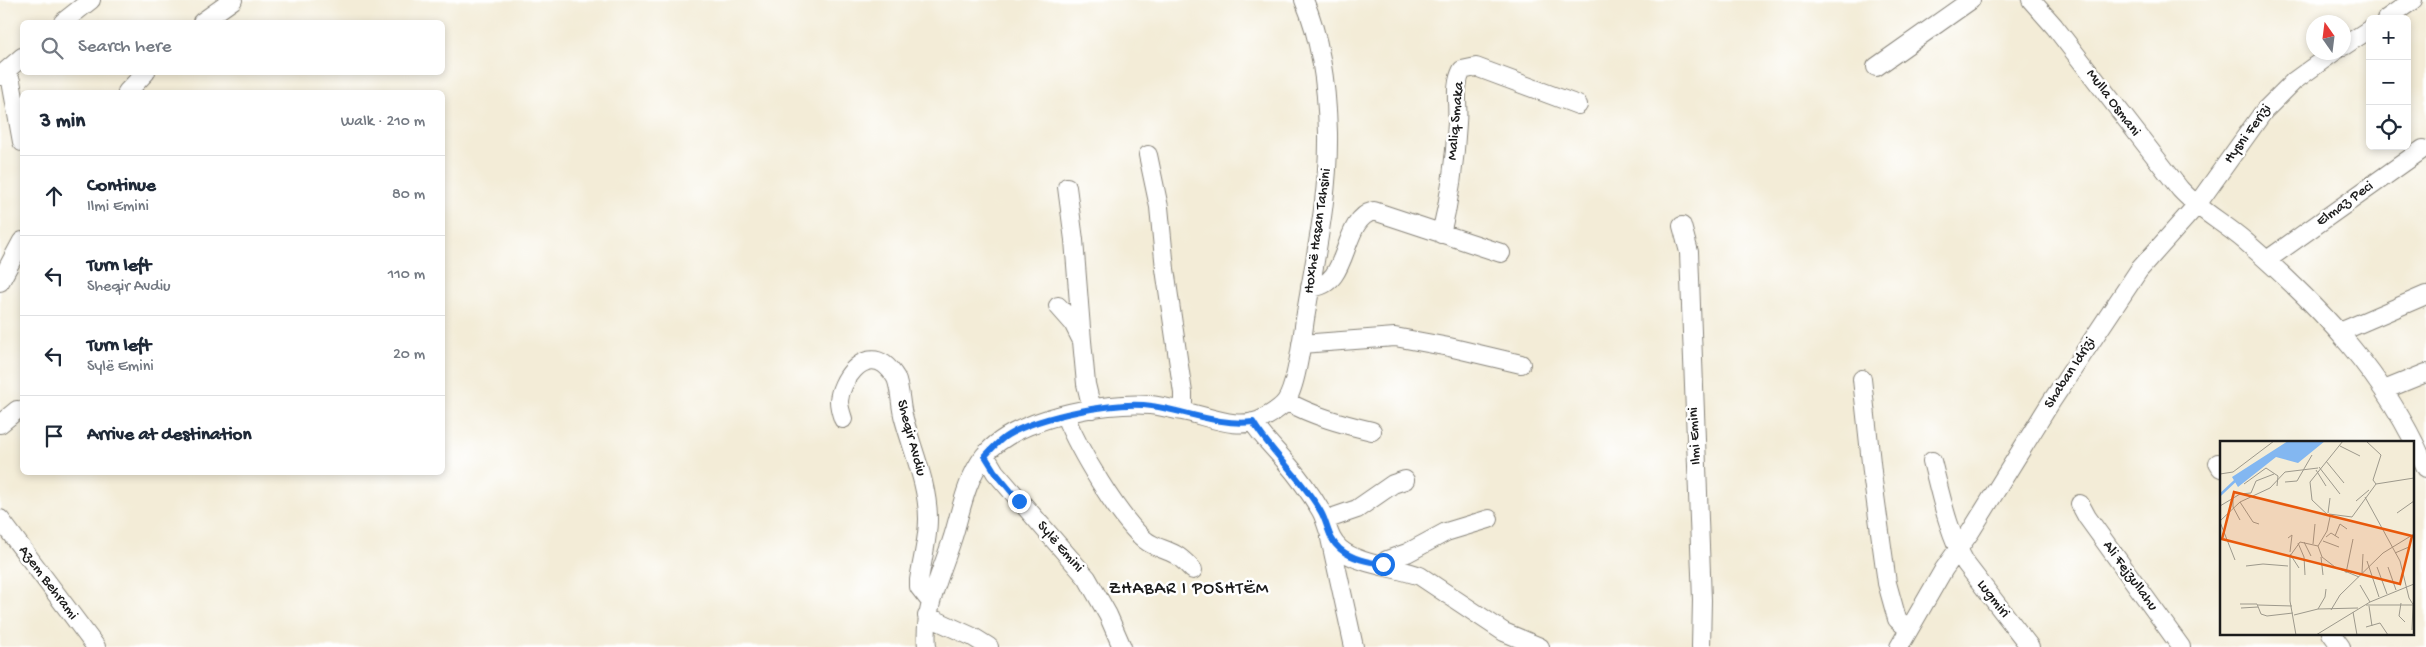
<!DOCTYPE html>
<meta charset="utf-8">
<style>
body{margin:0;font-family:"Gochi Hand",sans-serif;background:#f2f2f3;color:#1f2937}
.controls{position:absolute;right:15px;top:15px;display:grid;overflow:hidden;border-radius:8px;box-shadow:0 2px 8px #0003}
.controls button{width:45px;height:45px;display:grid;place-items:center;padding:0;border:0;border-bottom:1px solid #e0e1e3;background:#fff;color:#1f2937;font:25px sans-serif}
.compass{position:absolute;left:2306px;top:15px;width:45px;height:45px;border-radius:50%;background:#fff;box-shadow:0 2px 8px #0003;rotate:346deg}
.stop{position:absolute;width:15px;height:15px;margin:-11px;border:4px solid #1a73e8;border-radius:50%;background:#fff}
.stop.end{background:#1a73e8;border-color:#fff;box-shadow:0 1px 5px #0008}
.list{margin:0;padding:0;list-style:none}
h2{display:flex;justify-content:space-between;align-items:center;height:65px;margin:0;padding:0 20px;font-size:21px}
h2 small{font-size:16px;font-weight:400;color:#747a83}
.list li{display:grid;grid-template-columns:32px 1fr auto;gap:15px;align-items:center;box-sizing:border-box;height:80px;padding:0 20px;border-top:1px solid #e0e1e3}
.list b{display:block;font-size:19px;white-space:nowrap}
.list p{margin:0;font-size:16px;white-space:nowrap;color:#747a83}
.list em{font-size:16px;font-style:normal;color:#747a83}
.icon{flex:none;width:28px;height:28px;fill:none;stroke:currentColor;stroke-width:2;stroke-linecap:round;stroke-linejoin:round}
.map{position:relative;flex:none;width:2426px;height:647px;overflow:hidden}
.search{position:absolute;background:#fff;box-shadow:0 2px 8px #0003;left:20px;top:20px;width:425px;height:55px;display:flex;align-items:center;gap:12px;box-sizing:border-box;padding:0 18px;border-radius:8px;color:#747a83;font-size:19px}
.panel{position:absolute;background:#fff;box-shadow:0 2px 8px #0003;left:20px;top:90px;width:425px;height:385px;border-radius:8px}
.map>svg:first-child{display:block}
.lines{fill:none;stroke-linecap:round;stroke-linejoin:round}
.minor-casing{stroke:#88847a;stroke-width:20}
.minor{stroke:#fff;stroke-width:18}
.route{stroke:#1a73e8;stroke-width:6}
.labels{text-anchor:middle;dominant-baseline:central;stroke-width:5;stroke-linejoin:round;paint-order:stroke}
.street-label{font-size:15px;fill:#1c1c1c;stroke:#fff}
.quarter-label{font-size:18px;letter-spacing:1px;fill:#1c1c1c;stroke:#fff}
.inset-river{fill:none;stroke:#83b7f1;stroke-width:2.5}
.inset-road{fill:none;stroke:#9d998c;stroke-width:1}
.view{fill:#e8590c;fill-opacity:0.15;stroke:#e8590c;stroke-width:2.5}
.inset-edge{fill:none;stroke:#1c1c1c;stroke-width:2.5}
</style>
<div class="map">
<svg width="2426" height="647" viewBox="0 0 2426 647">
<rect width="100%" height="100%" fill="#fff"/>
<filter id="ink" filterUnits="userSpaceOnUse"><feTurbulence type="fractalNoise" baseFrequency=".02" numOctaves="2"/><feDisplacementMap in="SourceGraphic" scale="10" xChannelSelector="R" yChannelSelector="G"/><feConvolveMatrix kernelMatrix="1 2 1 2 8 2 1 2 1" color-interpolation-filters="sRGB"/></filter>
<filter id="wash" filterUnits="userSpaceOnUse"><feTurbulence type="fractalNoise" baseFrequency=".0096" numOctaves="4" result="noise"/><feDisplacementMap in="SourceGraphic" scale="20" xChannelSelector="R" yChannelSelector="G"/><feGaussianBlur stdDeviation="1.12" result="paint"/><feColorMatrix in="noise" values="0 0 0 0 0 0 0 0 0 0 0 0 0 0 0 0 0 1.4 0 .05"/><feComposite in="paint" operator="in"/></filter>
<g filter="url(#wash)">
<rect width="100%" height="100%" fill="#f3ecd7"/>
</g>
<g filter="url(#ink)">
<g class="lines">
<g class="minor-casing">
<path id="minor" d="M 2031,0 L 2054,26 L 2180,189 C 2200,211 2223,222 2245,241 C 2320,306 2387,376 2426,468
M 2386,19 L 2413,0
M 63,22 L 91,0
M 202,22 L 233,0
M 2344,46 L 2370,29
M 1876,67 L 1971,0
M 6,71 L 11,81 L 22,142
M 0,76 L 22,57
M 127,92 L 146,72
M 1148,155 L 1159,207 L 1165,269 L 1183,393 L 1183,411
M 1067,187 L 1074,240 L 1082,341
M 1682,226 L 1689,252 L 1702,600 L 1701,647
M 1441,234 C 1450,198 1455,160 1457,123 C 1459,104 1453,87 1462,70 L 1476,67 L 1578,105
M 2267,260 L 2423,149
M 0,282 L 22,241
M 1310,287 C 1351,288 1340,219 1374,211 L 1501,253
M 1058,306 L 1073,323 L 1082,341 L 1086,384 L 1092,409
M 2340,332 L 2426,295
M 1301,344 L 1395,337 L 1449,347 L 1521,364
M 1862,379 L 1873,481 L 1887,583 L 1897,619 L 1908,629
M 2384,390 L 2426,373
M 1286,401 C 1313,416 1342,424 1372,431
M 1065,416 C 1079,450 1118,517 1145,540 C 1155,548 1166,549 1176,555 C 1183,559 1188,565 1193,570
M 843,419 C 841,413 839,407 839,401 C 840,382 862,349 884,364 C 888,367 893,373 896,378 C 901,391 900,406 904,419 C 913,452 928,485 928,519 C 928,540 922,560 919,580 L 919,587 L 930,601
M 1253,422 C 1262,437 1274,448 1285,461 C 1298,476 1311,494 1321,511 C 1328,524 1328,539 1340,549 C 1359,565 1396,567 1420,576 L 1504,632 L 1540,647
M 0,424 L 17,410
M 985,455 L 995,472 L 1087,578 L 1108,615 L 1122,647
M 1932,461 C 1941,496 1948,532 1966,564 L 2030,647
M 2218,463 L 2221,468
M 2080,504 L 2087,517 L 2181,647
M 0,519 L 96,647
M 1325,520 L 1357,509 L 1393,484 L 1405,480
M 1330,538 L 1354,647
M 1383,565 L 1387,560 L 1407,553 L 1446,532 L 1489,519
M 927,616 L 973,637 L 989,647
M 2331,633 L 2341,647
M 927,647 C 923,605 944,569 955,530 C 962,505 968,477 984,456 C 1013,419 1104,401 1150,405 C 1161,406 1172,409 1182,411 C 1208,416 1239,432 1264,418 C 1271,414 1282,407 1286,401 C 1297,385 1302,339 1305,319 C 1315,257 1329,196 1328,133 C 1327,89 1321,40 1304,0
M 1899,647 L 1944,569 L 1971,531 L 2051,402 L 2139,270 L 2196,206 L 2264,111 L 2294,81 L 2334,52"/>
</g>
<use href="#minor" class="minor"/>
</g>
</g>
<g class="lines" filter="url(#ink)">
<path class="route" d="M 1019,501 L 995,472 L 985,456 C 992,449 999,440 1008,435 C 1038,417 1117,400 1152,406 C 1186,411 1219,426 1253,422 C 1272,454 1302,478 1321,512 C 1328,524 1328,539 1340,549 C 1352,559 1368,562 1383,564"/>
</g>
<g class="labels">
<g class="street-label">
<text transform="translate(2113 103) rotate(53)">Mulla Osmani</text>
<text transform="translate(1456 121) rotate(-85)">Maliq Smaka</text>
<text transform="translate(2248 134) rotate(-54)">Hysni Ferizi</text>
<text transform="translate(2345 204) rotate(-36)">Elmaz Peci</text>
<text transform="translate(1318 231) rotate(-82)">Hoxhë Hasan Tahsini</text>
<text transform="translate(2070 373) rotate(-57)">Shaban Idrizi</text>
<text transform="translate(1695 436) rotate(-93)">Ilmi Emini</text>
<text transform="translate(911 438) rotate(75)">Sheqir Avdiu</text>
<text transform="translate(1060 547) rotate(49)">Sylë Emini</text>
<text transform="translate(2130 576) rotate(54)">Ali Fejzullahu</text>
<text transform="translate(48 583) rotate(53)">Azem Behrami</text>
<text transform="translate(1993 599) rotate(52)">Lugmiri</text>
</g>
<g class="quarter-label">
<text x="1189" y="589">ZHABAR I POSHTËM</text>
</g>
</g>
<g transform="translate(2220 441)">
<rect width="194" height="194" fill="#f3ecd7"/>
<path d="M 68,0 L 105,0 L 78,22 L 56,16 L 18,46 L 12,36 Z" fill="#83b7f1"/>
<path class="inset-river" d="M 0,54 L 16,39"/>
<path class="inset-road" d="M 120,5 L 140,15M 106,20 L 124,42M 99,26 L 120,53M 96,29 L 106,45M 0,33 L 13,31 L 54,0M 65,41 L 77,40 L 92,14M 24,43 L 46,27 L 58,35 L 57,45M 156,43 L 194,37M 13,56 L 13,66 L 20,79M 145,56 L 180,120 L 189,157 L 194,165M 136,60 L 149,49M 20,61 L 33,81 L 39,83M 0,65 L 20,53 L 31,52 L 36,40 L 54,33M 108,72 L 110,57M 177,72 L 194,60M 109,73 L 132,76 L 156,43 L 153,39 L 161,14 L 146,0M 0,80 L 20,61 L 50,47 L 65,31 L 98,27M 0,81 L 15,119M 115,95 L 120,83 L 127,88M 106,96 L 111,92 L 119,97M 68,97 L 72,94 L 70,111M 103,100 L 119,106M 84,101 L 91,115M 78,102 L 84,116 L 85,134M 93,103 L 95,83M 98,105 L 107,90 L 110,76 L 92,59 L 90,41 L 123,0M 98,105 L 102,116 L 115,126 L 139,136M 175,112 L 189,106M 70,113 L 79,127M 101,116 L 103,134M 147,120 L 159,156M 26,125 L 43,123 L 68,125M 157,126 L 167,153M 168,126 L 176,149M 126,132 L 133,98M 142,132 L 143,113M 140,144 L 150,161M 181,162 L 179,175 L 185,181M 20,163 L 37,163 L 41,173 L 47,175 L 73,172M 38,164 L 72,165M 146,164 L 193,164 L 192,189M 149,165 L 152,185M 21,167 L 38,166M 98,168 L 105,156 L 106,148M 111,169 L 120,154 L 163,112 L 194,93M 133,171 L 137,194M 74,174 L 98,168 L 138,167M 146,186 L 160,182 L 168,194M 76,194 L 70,160 L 70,115 L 80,101 L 98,105M 96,194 L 150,161 L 194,143"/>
<path class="view" d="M 14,51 L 192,95 L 180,143 L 2,98 Z"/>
<rect width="194" height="194" class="inset-edge"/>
</g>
</svg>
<div class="controls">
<button>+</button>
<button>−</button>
<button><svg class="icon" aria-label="locate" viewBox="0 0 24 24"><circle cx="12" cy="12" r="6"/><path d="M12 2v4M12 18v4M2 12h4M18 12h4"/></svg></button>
</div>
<svg class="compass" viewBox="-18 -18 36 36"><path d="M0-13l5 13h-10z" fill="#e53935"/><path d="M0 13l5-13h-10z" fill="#747a83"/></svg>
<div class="stop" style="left:1383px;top:564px"></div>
<div class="stop end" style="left:1019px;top:501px"></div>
<div class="search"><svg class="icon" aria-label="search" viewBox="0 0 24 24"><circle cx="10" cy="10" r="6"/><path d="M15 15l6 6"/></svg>Search here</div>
<section class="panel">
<h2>3 min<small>Walk · 210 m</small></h2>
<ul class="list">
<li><svg class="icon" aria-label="ahead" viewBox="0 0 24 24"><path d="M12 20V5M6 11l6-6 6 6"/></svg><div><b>Continue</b><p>Ilmi Emini</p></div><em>80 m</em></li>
<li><svg class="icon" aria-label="left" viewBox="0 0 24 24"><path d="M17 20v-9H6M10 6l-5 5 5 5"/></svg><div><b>Turn left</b><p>Sheqir Avdiu</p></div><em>110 m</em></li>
<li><svg class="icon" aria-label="left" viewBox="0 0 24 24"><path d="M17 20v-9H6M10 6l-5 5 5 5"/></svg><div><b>Turn left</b><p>Sylë Emini</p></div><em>20 m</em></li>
<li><svg class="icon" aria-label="arrive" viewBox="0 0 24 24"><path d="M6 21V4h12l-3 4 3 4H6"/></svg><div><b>Arrive at destination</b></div></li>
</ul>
</section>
</div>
